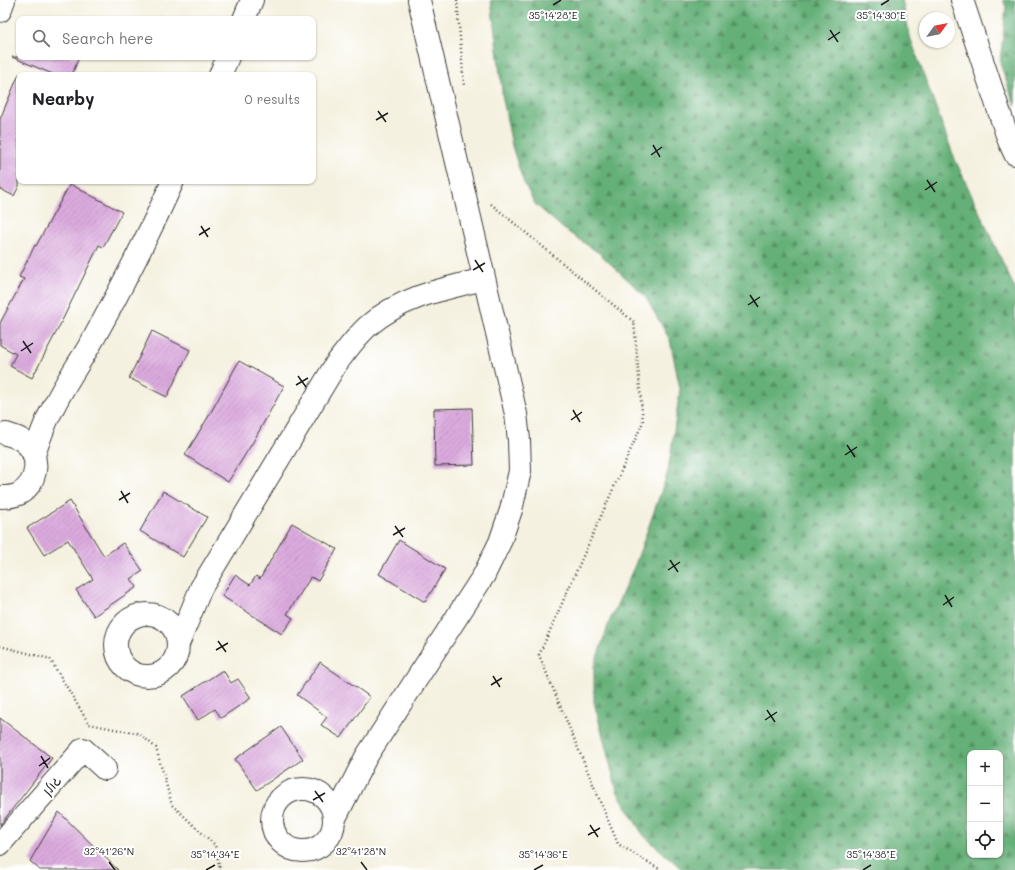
<!DOCTYPE html>
<meta charset="utf-8">
<style>
body{margin:0;font-family:Mali,"Playpen Sans Hebrew",sans-serif;background:#f2f2f2;color:#202124}
.controls{position:absolute;right:12px;bottom:12px;display:grid;overflow:hidden;border-radius:8px;box-shadow:0 1px 3px #0004}
.controls button{width:36px;height:36px;display:grid;place-items:center;padding:0;border:0;border-bottom:1px solid #e0e0e0;background:#fff;color:#202124;font:20px sans-serif}
.compass{position:absolute;left:919px;top:12px;width:36px;height:36px;border-radius:50%;background:#fff;box-shadow:0 1px 3px #0004;rotate:57deg}
.list{margin:0;padding:0;list-style:none}
h2{display:flex;justify-content:space-between;align-items:center;height:52px;margin:0;padding:0 16px;font-size:17px}
h2 small{font-size:13px;font-weight:400;color:#757577}
.icon{flex:none;width:22px;height:22px;fill:none;stroke:currentColor;stroke-width:2;stroke-linecap:round;stroke-linejoin:round}
.map{position:relative;flex:none;width:1015px;height:870px;overflow:hidden}
.search{position:absolute;background:#fff;box-shadow:0 1px 3px #0004;left:16px;top:16px;width:300px;height:44px;display:flex;align-items:center;gap:10px;box-sizing:border-box;padding:0 14px;border-radius:8px;color:#757577;font-size:15px}
.panel{position:absolute;background:#fff;box-shadow:0 1px 3px #0004;left:16px;top:72px;width:300px;height:112px;border-radius:8px}
.map>svg:first-child{display:block}
.forest{fill:url(#forest-firs);stroke:#40664a;fill-rule:evenodd}
.building{fill:url(#building-hatch)}
.lines{fill:none;stroke-linecap:round;stroke-linejoin:round}
.street-casing{stroke:#3d3c39;stroke-width:24}
.highway-casing{stroke:#3d3c39;stroke-width:24}
.path{stroke:#3d3c39;stroke-width:2.5;stroke-dasharray:1 3;stroke-linecap:butt}
.street{stroke:#fff;stroke-width:22}
.highway{stroke:#fff;stroke-width:22}
.ticks{fill:none;stroke:#1c1c1c;stroke-width:1.5}
.labels{text-anchor:middle;dominant-baseline:central;stroke-width:4;stroke-linejoin:round;paint-order:stroke}
.street-label{font-size:13px;fill:#1c1c1c;stroke:#fff}
.ticks-label{font-size:10px;text-anchor:middle;fill:#1c1c1c;stroke:#fff;stroke-width:4;stroke-linejoin:round;paint-order:stroke}
</style>
<div class="map">
<svg width="1015" height="870" viewBox="0 0 1015 870">
<defs>
<pattern id="forest-firs" width="22" height="20" patternUnits="userSpaceOnUse"><rect width="22" height="20" fill="#65b078"/><path d="M5 1l3.5 6h-7zM16 11l3.5 6h-7z" fill="#528e62"/></pattern>
<pattern id="building-hatch" width="6" height="6" patternUnits="userSpaceOnUse"><rect width="6" height="6" fill="#dbaade"/><path d="M-1 1l2-2M0 6l6-6M5 7l2-2" fill="none" stroke="#bb92be"/></pattern>
</defs>
<rect width="100%" height="100%" fill="#fff"/>
<filter id="ink" filterUnits="userSpaceOnUse"><feTurbulence type="fractalNoise" baseFrequency=".025" numOctaves="2"/><feDisplacementMap in="SourceGraphic" scale="8" xChannelSelector="R" yChannelSelector="G"/><feConvolveMatrix kernelMatrix="1 2 1 2 8 2 1 2 1" color-interpolation-filters="sRGB"/></filter>
<filter id="wash" filterUnits="userSpaceOnUse"><feTurbulence type="fractalNoise" baseFrequency=".012" numOctaves="4" result="noise"/><feDisplacementMap in="SourceGraphic" scale="16" xChannelSelector="R" yChannelSelector="G"/><feGaussianBlur stdDeviation="0.9" result="paint"/><feColorMatrix in="noise" values="0 0 0 0 0 0 0 0 0 0 0 0 0 0 0 0 0 1.4 0 .05"/><feComposite in="paint" operator="in"/></filter>
<g filter="url(#wash)">
<rect width="100%" height="100%" fill="#f5f1e0"/>
<path class="forest" d="M 491,0 L 902,0 L 911,40 L 954,157 L 1015,289 L 1015,870 L 683,870 L 643,835 L 617,791 L 594,702 L 594,666 L 610,620 L 635,565 L 668,472 L 680,389 L 670,340 L 645,296 L 599,253 L 565,230 L 535,204 L 523,181 L 512,146 L 503,99 ZM 970,753 L 1000,753 L 1000,855 L 970,855 Z
M 1003,0 L 1015,0 L 1015,106 L 1000,63 L 1006,7 Z"/>
<g id="blocks">
<path class="building" d="M 12,57 L 79,57 L 72,75 L 55,75 Z
M 19,74 L 19,186 L 14,196 L 0,189 L 0,119 Z
M 70,184 L 122,212 L 103,247 L 99,245 L 57,331 L 32,378 L 10,366 L 16,354 L 0,345 L 0,323 L 24,279 L 19,277 L 35,245 L 36,246 Z
M 152,331 L 190,350 L 167,397 L 129,378 Z
M 239,361 L 284,386 L 253,442 L 228,482 L 185,455 L 210,414 Z
M 472,408 L 474,465 L 435,466 L 434,409 Z
M 163,491 L 207,517 L 183,557 L 140,531 Z
M 70,501 L 104,556 L 123,543 L 143,571 L 131,579 L 137,587 L 94,616 L 76,590 L 93,579 L 68,540 L 44,555 L 27,528 Z
M 292,523 L 337,549 L 318,581 L 311,577 L 287,614 L 293,618 L 282,634 L 222,596 L 235,575 L 250,585 L 256,576 L 260,579 Z
M 399,540 L 445,569 L 425,602 L 379,574 Z
M 320,662 L 370,697 L 341,738 L 321,725 L 327,717 L 297,695 Z
M 223,670 L 231,683 L 238,679 L 251,698 L 221,718 L 215,709 L 198,720 L 183,696 Z
M 0,718 L 52,758 L 0,825 Z
M 281,727 L 303,759 L 257,790 L 235,759 Z
M 59,812 L 118,870 L 40,870 L 30,861 Z"/>
</g>
</g>
<g filter="url(#ink)">
<use href="#blocks" fill-opacity="0" stroke="#3d3c39" stroke-width="1"/>
<g class="lines">
<g class="street-casing">
<path id="street" d="M 0,11 L 4,0
M 244,19 L 252,0
M 220,75 L 228,57
M 34,455 C 39,440 44,424 52,410 C 64,384 81,361 95,336 C 123,285 149,234 173,181
M 0,497 C 6,497 13,497 19,494 C 38,483 42,455 23,441 C 18,437 12,436 6,434
M116 645a31 31 0 1 1 62 0a31 31 0 1 1-62 0Z
M 178,644 L 201,588 L 336,364 C 346,351 356,337 368,326 C 401,297 443,289 484,279
M272 820a31 31 0 1 1 62 0a31 31 0 1 1-62 0Z
M 335,818 L 366,757 L 484,575 L 500,542 L 511,510 L 520,471 L 519,440 L 516,414 L 419,0
M 0,844 L 83,749 L 105,769"/>
</g>
<g class="highway-casing">
<path id="highway" d="M 962,0 L 1009,141 L 1015,154"/>
</g>
<path class="path" d="M 457,0 L 464,86
M 491,204 L 634,322 L 643,422 L 539,655 L 618,844 L 661,870
M 0,646 L 50,659 L 89,724 L 140,734 L 156,748 L 172,805 L 215,845 L 220,870"/>
<use href="#street" class="street"/>
<use href="#highway" class="highway"/>
</g>
</g>
<path class="ticks" d="M 553,5 L 561,0M 881,5 L 889,0M 830,30 L 838,42M 828,40 L 840,32M 378,111 L 386,122M 376,120 L 388,113M 653,145 L 660,157M 651,155 L 662,147M 927,180 L 935,192M 925,190 L 937,182M 201,226 L 208,237M 199,235 L 210,228M 475,260 L 483,272M 473,270 L 485,263M 750,295 L 758,307M 748,305 L 760,297M 23,341 L 31,353M 21,351 L 33,343M 298,376 L 306,387M 296,385 L 308,378M 573,410 L 580,422M 571,420 L 582,412M 847,445 L 855,457M 845,455 L 857,447M 121,491 L 128,503M 119,500 L 130,493M 395,526 L 403,537M 393,535 L 405,528M 670,560 L 678,572M 668,570 L 680,562M 945,595 L 952,607M 943,605 L 954,597M 218,641 L 226,652M 216,650 L 228,643M 493,676 L 500,687M 491,685 L 502,678M 767,710 L 775,722M 765,720 L 777,712M 41,756 L 48,768M 39,766 L 50,758M 315,791 L 323,802M 313,800 L 325,793M 590,825 L 598,837M 588,835 L 600,828M 109,862 L 115,870M 361,862 L 367,870M 206,870 L 215,865M 534,870 L 543,865M 863,870 L 871,865"/>
<g class="labels">
<g class="street-label">
<text transform="translate(51 785) rotate(-49)">גולן</text>
</g>
</g>
<g class="ticks-label">
<text x="553" y="19">35°14'28"E</text>
<text x="881" y="19">35°14'30"E</text>
<text x="109" y="855">32°41'26"N</text>
<text x="361" y="855">32°41'28"N</text>
<text x="215" y="858">35°14'34"E</text>
<text x="543" y="858">35°14'36"E</text>
<text x="871" y="858">35°14'38"E</text>
</g>
</svg>
<div class="controls">
<button>+</button>
<button>−</button>
<button><svg class="icon" aria-label="locate" viewBox="0 0 24 24"><circle cx="12" cy="12" r="6"/><path d="M12 2v4M12 18v4M2 12h4M18 12h4"/></svg></button>
</div>
<svg class="compass" viewBox="-18 -18 36 36"><path d="M0-13l5 13h-10z" fill="#e53935"/><path d="M0 13l5-13h-10z" fill="#757577"/></svg>
<div class="search"><svg class="icon" aria-label="search" viewBox="0 0 24 24"><circle cx="10" cy="10" r="6"/><path d="M15 15l6 6"/></svg>Search here</div>
<section class="panel">
<h2>Nearby<small>0 results</small></h2>
<ul class="list">
</ul>
</section>
</div>
